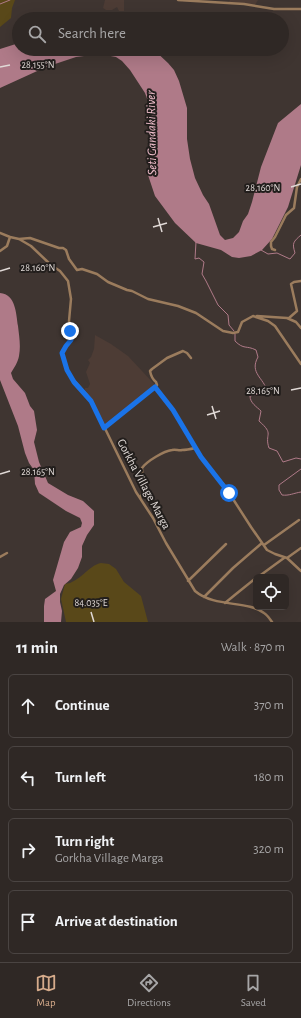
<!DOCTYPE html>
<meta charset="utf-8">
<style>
body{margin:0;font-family:"Alegreya Sans",sans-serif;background:#37302d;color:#f1f3f6}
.controls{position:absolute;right:12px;bottom:12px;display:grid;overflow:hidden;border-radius:6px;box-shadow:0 4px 16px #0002}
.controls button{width:36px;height:36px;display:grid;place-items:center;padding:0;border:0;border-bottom:1px solid #4a4442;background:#2f2825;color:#f1f3f6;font:20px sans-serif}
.stop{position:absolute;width:12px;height:12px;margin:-9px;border:3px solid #1a73e8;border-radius:50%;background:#fff}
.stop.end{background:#1a73e8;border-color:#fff;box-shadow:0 1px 4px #0008}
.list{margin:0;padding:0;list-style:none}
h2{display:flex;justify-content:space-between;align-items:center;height:52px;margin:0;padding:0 16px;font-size:17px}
h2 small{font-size:13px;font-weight:400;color:#a7a6a7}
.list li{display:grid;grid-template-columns:26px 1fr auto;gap:12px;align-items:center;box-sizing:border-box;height:64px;margin:0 8px 8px;padding:0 8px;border:1px solid #4a4442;border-radius:6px}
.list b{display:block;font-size:15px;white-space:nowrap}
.list p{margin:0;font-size:13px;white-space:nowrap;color:#a7a6a7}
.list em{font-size:13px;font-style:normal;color:#a7a6a7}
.icon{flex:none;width:22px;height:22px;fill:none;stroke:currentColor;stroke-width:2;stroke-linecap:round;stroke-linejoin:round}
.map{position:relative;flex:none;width:301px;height:622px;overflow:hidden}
.search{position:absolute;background:#2f2825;box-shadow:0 4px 16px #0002;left:12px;right:12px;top:12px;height:44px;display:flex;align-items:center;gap:10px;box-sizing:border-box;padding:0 14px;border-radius:22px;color:#a7a6a7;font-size:15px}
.sheet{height:340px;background:#2f2825}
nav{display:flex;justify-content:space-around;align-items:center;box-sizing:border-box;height:56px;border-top:1px solid #4a4442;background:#2f2825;font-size:11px;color:#a7a6a7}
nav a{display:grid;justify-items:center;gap:2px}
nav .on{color:#d6ab8b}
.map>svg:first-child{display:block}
.built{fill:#4d3c35}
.green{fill:#594819}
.water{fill:#af7a88}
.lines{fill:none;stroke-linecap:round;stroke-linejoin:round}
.stream{stroke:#af7a88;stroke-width:1}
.minor{stroke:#9b7c5d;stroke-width:2.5}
.route{stroke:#1a73e8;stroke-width:5}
.ticks{fill:none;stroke:#e0d9d6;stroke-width:1.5}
.labels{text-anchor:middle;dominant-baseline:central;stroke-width:4;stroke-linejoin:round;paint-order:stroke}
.street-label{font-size:12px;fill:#e0d9d6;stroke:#221e1c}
.water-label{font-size:13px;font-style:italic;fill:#f5c3d0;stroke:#221e1c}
.ticks-label{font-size:10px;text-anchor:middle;fill:#e0d9d6;stroke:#221e1c;stroke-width:4;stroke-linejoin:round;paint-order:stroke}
</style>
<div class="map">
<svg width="301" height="622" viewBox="0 0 301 622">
<rect width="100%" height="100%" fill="#3f3531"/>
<path class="built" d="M 105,0 L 124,0 L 124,11 L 119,11 L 117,7 L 112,10 L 106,10 L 103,8 Z
M 230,0 L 258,0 L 255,5 L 229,2 Z
M 95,335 L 111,344 L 128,356 L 156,386 L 105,426 L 97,410 L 85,390 L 85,388 L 88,388 L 90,384 L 86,372 L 90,363 L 88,360 L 91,357 L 94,349 Z"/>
<path class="green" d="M 0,0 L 15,0 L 12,8 L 11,18 L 0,27 Z
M 101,563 L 109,564 L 116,569 L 124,582 L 141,596 L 148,622 L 66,622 L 61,599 L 65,584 C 79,583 89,565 101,563 Z"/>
<path class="water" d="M 19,43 L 19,49 L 153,49 L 168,63 L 174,70 L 179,81 L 187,108 L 187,139 L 190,159 L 195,178 L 203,195 L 209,204 L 220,235 L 225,240 L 233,238 L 239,232 L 243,221 L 248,214 L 252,202 L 261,167 L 278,123 L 301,104 L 301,165 L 288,207 L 272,239 L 262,250 L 251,256 L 239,258 L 232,257 L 221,250 L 196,243 L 175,223 L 155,196 L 148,175 L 150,149 L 154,138 L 153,122 L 149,104 L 145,93 L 130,70 L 122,61 L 116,57 L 100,54 L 76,57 L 46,67 L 0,88 L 0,49 Z
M 0,293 C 16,294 16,314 18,326 C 19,336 21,345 19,356 C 18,362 14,368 11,373 L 13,379 L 25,393 L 30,406 L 34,411 L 37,430 L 34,442 L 39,462 L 48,483 L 68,495 L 83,501 L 94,511 L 94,525 L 87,535 L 82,546 L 82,557 L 78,568 L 71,579 L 64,585 L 60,594 L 60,602 L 62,611 L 61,622 L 44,622 L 44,606 L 45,599 L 56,591 L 53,580 L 64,542 L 70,532 L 81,527 L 82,523 L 80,518 L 66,511 L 39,493 L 35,484 L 34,470 L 29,463 L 25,453 L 18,426 L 0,380 Z"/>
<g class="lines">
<path class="stream" d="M 0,4 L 10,0
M 196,242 L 195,259 L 199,258 L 204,262 L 202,274 L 206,281 L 218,305 L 228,315 L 229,325 L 234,331
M 261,250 L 268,254 L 277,253 L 290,259 L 295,253 C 292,243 293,242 301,235
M 235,334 L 235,341 C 244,350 246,345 256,350 L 258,357 C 249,373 264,378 267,391 L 264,393 L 250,396 C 250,403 257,407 261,411 L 259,421 C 275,435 264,433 269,448 L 277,451 L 283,462 L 296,458 L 301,459
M 301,469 L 279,485 L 279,490 L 282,495 C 289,496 294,493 301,492"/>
<path class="minor" d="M 178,0 L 244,4 L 274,9 L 301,9
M 0,233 L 10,237
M 19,239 L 30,238 L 59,248 L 63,248 L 66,250 L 69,259 L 77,270 L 82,269 L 97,274 L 108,282 L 127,290 L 132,291 L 148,299 L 178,306 L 196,313 L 223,331 L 233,333 L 238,332 L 242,322 L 253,316 L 268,321 L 275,326 L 301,364
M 275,250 L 272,249 L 271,246 L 271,242 L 275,237 L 286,215 L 294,208 L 297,187 L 301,179
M 0,251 L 7,246 L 10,237 L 19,239 L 31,246 L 51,265 L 60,271 L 68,281 L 71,299 L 69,321 L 71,340 L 66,346 L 62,353 L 65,364 L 71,377 L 86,394 L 95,408 L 136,492 L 153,518 L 166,543 L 195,591 C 215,608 247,600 264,613 C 267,615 270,619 272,622
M 257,316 L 287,318 L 296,322 L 301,328
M 289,318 L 297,311 L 291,284 L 294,282 L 301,281
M 191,358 L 187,353 L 183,351 L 167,358 L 152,369 L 150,371 C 151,376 152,379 156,382 L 157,385 L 155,387 L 173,410 L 201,457 L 224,485 L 251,527 L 267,550 L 275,554 L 287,558 L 301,571
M 104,428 L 155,387
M 140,498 L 143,492 L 142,468 C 147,461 164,451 172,450 C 176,449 179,451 182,450 C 186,450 191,449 195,448
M 264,545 L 299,520
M 0,557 L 7,553
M 287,558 L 301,548
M 258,577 L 284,558
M 188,581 L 226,544
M 204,597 L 233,568 L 262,543
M 225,603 L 236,594 L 256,578"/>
</g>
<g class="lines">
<path class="route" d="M 70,331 L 71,340 L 66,346 L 62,353 L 67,370 L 74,382 L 91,401 L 104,428 L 155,387 L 173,410 L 201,457 L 229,493"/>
</g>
<path class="ticks" d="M 0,67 L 10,65M 291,187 L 301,184M 158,218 L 162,232M 153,227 L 167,223M 0,271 L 10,268M 291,390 L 301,388M 212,406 L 216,419M 207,415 L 220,411M 0,474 L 10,471M 91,612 L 94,622"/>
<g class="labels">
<g class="street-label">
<text transform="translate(144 484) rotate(62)">Gorkha Village Marga</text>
</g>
<g class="water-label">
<text transform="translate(152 133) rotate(-91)">Seti Gandaki River</text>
</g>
</g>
<g class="ticks-label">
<text x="38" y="68">28.155°N</text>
<text x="263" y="191">28.160°N</text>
<text x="38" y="271">28.160°N</text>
<text x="263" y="394">28.165°N</text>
<text x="38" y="475">28.165°N</text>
<text x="91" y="606">84.035°E</text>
</g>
</svg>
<div class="controls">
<button><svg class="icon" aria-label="locate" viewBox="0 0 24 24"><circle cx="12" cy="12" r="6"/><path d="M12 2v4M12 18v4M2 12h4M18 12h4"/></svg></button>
</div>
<div class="stop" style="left:229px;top:493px"></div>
<div class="stop end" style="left:70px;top:331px"></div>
<div class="search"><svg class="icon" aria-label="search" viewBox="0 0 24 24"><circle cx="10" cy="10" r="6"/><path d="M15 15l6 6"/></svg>Search here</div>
</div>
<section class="sheet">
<h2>11 min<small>Walk · 870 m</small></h2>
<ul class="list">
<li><svg class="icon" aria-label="ahead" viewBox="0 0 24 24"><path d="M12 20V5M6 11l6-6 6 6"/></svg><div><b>Continue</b></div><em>370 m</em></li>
<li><svg class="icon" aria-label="left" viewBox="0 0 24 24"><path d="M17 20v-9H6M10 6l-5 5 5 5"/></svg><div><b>Turn left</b></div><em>180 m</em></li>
<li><svg class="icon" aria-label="right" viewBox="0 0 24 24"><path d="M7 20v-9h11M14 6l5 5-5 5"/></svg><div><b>Turn right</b><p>Gorkha Village Marga</p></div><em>320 m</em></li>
<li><svg class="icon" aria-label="arrive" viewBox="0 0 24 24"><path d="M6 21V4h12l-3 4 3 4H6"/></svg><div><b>Arrive at destination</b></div></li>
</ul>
</section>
<nav>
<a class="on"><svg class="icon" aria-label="map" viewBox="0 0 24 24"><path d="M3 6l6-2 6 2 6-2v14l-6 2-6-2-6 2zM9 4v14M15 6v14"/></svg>Map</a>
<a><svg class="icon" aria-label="directions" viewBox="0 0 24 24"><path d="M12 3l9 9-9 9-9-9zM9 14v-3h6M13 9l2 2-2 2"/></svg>Directions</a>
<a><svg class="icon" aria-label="saved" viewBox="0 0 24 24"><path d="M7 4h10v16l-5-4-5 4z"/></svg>Saved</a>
</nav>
